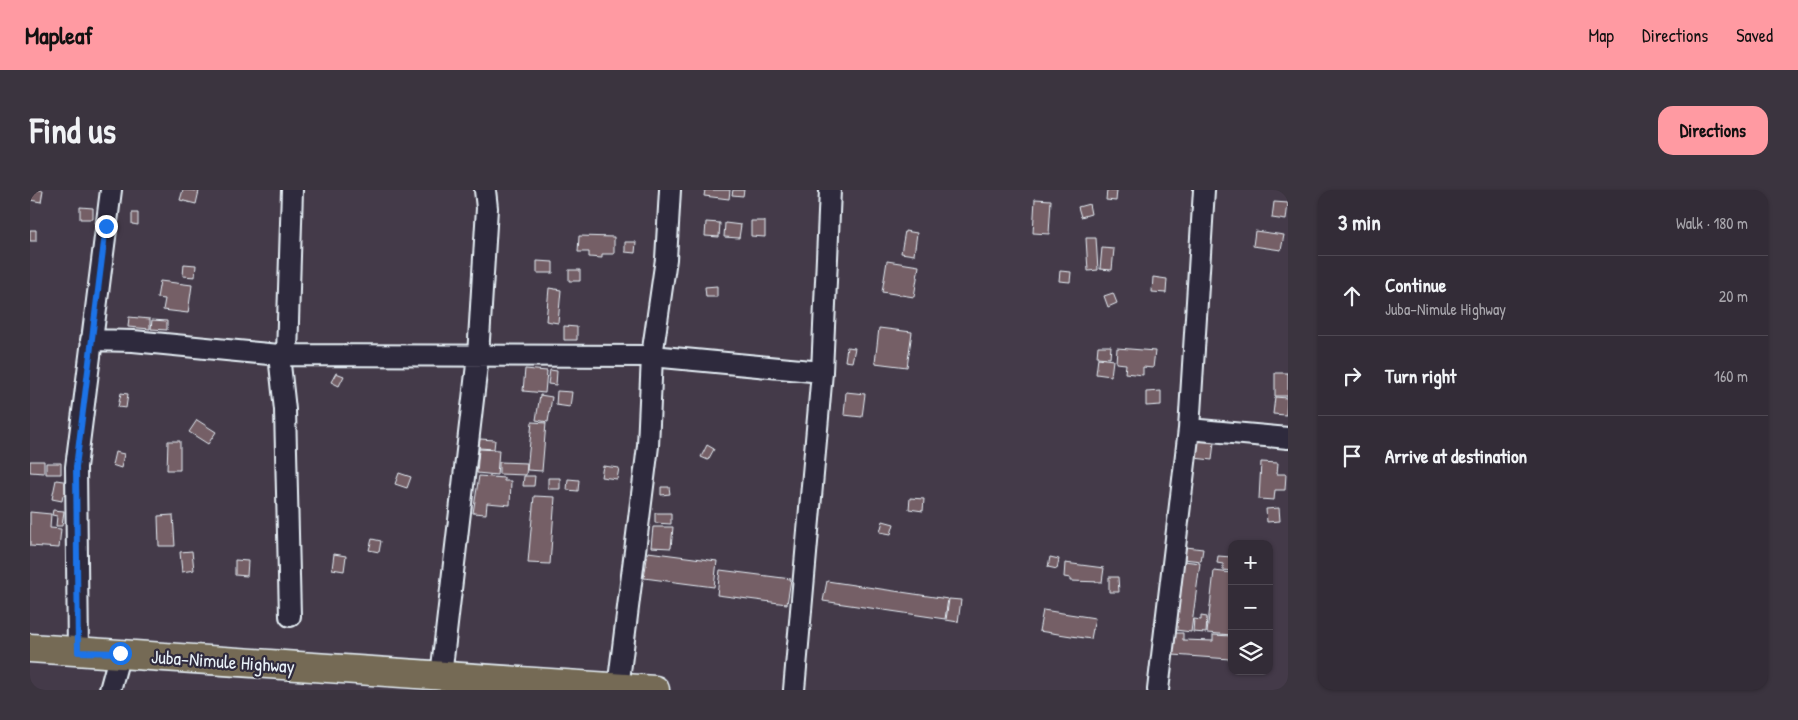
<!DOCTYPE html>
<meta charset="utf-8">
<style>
body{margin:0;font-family:"Patrick Hand",sans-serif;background:#3b343f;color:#f1f3f6}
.controls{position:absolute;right:15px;bottom:15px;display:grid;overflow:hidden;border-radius:10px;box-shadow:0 1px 4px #0004}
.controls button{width:45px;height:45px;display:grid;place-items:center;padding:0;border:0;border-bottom:1px solid #4e4852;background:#332c37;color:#f1f3f6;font:25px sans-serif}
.stop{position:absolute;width:15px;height:15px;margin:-11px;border:4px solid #1a73e8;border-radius:50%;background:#fff}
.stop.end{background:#1a73e8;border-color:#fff;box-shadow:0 1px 5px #0008}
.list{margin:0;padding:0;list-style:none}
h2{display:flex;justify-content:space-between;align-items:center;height:65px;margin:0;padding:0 20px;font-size:21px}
h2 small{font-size:16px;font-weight:400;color:#a9a7ad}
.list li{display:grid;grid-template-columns:32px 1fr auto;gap:15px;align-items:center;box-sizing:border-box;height:80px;padding:0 20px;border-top:1px solid #4e4852}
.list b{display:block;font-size:19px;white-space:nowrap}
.list p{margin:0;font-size:16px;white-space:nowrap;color:#a9a7ad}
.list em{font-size:16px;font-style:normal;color:#a9a7ad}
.icon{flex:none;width:28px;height:28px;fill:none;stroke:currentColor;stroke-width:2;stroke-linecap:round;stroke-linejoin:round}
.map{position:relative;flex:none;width:1258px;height:500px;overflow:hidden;border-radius:15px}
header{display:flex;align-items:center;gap:30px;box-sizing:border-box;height:70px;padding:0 25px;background:#ff9aa2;color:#111}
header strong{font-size:24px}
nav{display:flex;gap:28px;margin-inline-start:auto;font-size:18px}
.intro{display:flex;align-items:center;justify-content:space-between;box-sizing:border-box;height:120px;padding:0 30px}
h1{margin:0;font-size:35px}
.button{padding:12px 22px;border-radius:15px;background:#ff9aa2;color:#111;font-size:18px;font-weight:700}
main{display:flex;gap:30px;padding:0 30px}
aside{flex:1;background:#332c37;border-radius:15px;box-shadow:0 1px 4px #0004}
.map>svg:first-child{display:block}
.building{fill:#755e66;stroke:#e8f1f8}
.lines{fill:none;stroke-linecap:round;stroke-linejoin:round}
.street-casing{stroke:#e8f1f8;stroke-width:24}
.primary-casing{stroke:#e8f1f8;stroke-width:31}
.street{stroke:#2f2a3d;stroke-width:20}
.primary{stroke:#746b55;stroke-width:28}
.route{stroke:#1a73e8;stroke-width:6}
.labels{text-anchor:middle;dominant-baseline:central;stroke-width:4.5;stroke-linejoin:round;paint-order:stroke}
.street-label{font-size:19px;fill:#e8f1f8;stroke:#2f2a3d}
</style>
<header>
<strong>Mapleaf</strong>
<nav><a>Map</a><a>Directions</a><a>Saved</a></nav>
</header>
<div class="intro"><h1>Find us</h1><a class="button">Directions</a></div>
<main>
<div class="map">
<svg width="1258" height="500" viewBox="0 0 1258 500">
<rect width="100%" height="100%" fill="#443a49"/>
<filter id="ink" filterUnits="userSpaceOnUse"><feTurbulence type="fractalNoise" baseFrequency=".02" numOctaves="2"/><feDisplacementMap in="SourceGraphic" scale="10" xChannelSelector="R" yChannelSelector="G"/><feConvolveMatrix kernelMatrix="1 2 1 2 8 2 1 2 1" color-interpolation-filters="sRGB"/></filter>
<g filter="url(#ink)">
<path class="building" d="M 0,0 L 13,0 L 11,12 L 0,10 Z
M 153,0 L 169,1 L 166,14 L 150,10 Z
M 675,0 L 700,0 L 699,9 L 674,6 Z
M 703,0 L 714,0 L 713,6 L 702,5 Z
M 1077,0 L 1087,0 L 1086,11 L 1076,10 Z
M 1005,9 L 1021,10 L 1019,44 L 1003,43 Z
M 1244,12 L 1258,13 L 1256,30 L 1242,28 Z
M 1059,14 L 1061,24 L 1051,27 L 1048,17 Z
M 50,17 L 63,18 L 63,29 L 50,29 Z
M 102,23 L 108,23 L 108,35 L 102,34 Z
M 721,31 L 735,31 L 735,47 L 721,46 Z
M 676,32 L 690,33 L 689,47 L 675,46 Z
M 695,33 L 711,35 L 709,48 L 694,47 Z
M 0,40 L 6,40 L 6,51 L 0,51 Z
M 875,41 L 887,43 L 884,65 L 871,63 Z
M 1225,41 L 1254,45 L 1251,60 L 1223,56 Z
M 549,46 L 584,47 L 584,64 L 572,64 L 572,68 L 559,67 L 559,62 L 548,62 Z
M 1056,48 L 1066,48 L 1068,80 L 1058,81 Z
M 595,52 L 606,52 L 605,63 L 595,62 Z
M 1072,58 L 1084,59 L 1082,80 L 1070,79 Z
M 507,71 L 523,72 L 523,83 L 507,83 Z
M 857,71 L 889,76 L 884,107 L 852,102 Z
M 154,74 L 166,75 L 165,87 L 153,86 Z
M 539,80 L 550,80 L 550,91 L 539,91 Z
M 1030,81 L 1041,82 L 1040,92 L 1029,91 Z
M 1123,87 L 1137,89 L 1136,103 L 1122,102 Z
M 130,91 L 162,95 L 158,123 L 133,120 L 135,109 L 127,108 Z
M 687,96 L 687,107 L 676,107 L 675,97 Z
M 519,98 L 531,100 L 528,133 L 516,131 Z
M 1083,103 L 1087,113 L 1078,117 L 1074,106 Z
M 99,127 L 120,129 L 120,139 L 98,137 Z
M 122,130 L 137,131 L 137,140 L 121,139 Z
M 534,136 L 547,137 L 547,150 L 534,150 Z
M 849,138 L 882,142 L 877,177 L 845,173 Z
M 1068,156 L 1081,156 L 1080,168 L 1067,167 Z
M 817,157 L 825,158 L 822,172 L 815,171 Z
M 1087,158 L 1125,161 L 1123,178 L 1113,177 L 1113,185 L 1095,183 L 1096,174 L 1086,173 Z
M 1068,168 L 1083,170 L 1081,186 L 1066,184 Z
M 495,179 L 517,181 L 515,203 L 493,201 Z
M 520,180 L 527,181 L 526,195 L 518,194 Z
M 306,183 L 314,186 L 309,196 L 301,192 Z
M 1245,183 L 1258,183 L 1258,206 L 1245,206 Z
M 527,201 L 542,202 L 540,217 L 526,215 Z
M 1131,201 L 1131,215 L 1116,216 L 1116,202 Z
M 816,202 L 835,204 L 832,227 L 814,225 Z
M 91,203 L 98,204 L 96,218 L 88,217 Z
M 510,205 L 522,207 L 518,232 L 506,230 Z
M 1245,207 L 1257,208 L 1256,225 L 1243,224 Z
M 167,230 L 186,242 L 178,254 L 159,242 Z
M 502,232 L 516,233 L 512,281 L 497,280 Z
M 450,249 L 465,250 L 464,259 L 449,258 Z
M 1166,249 L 1184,252 L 1182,270 L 1164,268 Z
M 138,251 L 150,251 L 150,280 L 137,280 Z
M 677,255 L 684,259 L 678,270 L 671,267 Z
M 449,259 L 469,260 L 467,285 L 447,283 Z
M 85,262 L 94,264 L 91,278 L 82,275 Z
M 0,271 L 14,271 L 14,283 L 0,282 Z
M 469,272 L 497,273 L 496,285 L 469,284 Z
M 1231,272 L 1248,273 L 1247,284 L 1256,284 L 1255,300 L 1245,300 L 1244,310 L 1229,309 Z
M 16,273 L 31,273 L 31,284 L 16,284 Z
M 573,276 L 589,278 L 587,289 L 571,287 Z
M 369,283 L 381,287 L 377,298 L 365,294 Z
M 449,286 L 474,288 L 474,291 L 481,291 L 480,315 L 457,313 L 456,324 L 443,323 Z
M 494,286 L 505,286 L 504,296 L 493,296 Z
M 518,288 L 530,288 L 530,299 L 518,299 Z
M 538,289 L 549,290 L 548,301 L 537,300 Z
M 26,290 L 40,292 L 37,306 L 33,305 L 32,311 L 22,309 Z
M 631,297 L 639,297 L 640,304 L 631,305 Z
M 504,306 L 525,307 L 520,374 L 498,373 Z
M 880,308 L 894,309 L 893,321 L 879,319 Z
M 1249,318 L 1250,331 L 1237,332 L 1236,319 Z
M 23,320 L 34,321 L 32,336 L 26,336 L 27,326 L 22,325 Z
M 0,322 L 21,324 L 20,338 L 31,339 L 29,358 L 0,356 Z
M 625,323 L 641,323 L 641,334 L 625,333 Z
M 143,325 L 145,356 L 129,356 L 128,326 Z
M 853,331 L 864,334 L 861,344 L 850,342 Z
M 623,337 L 643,337 L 641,358 L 621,357 Z
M 342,349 L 351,351 L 349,362 L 339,360 Z
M 1156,357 L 1173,359 L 1171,371 L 1154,369 Z
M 162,361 L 164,380 L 152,382 L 150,362 Z
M 618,362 L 687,371 L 684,397 L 614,388 Z
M 304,364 L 316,366 L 314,381 L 302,379 Z
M 1188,366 L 1202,367 L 1202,381 L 1193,380 L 1193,374 L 1187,373 Z
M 1020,367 L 1029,369 L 1027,379 L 1018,377 Z
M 205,370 L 218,371 L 217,386 L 205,385 Z
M 1154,371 L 1170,373 L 1161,442 L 1146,440 Z
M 1035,373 L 1074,378 L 1072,392 L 1040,391 L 1040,388 L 1034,387 Z
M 690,380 L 761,389 L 757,414 L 687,405 Z
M 1184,381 L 1202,383 L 1202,445 L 1177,443 Z
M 1079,387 L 1088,387 L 1089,402 L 1079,402 Z
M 797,391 L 918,409 L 915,429 L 793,411 Z
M 919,409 L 931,410 L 928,432 L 916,430 Z
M 1013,420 L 1065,428 L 1061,449 L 1009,441 Z
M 1171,426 L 1177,427 L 1176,443 L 1163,442 L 1164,429 L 1171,430 Z
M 1145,443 L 1153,443 L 1153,450 L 1183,451 L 1183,445 L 1201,446 L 1200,469 L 1143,465 Z"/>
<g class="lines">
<g class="street-casing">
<path id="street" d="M 61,150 L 103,151 L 249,165 L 622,166 L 792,182
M 249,165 L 255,220 L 260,426
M 257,165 L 262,0
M 1159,239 L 1258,248
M 48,462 L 46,277 L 81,0
M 411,486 L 448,166 L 457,18 L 455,0
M 588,498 L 618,256 L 622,166 L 636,69 L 640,0
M 80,500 L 90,463
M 764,500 L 792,182 L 800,0
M 1128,500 L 1159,239 L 1174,0"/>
</g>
<g class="primary-casing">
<path id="primary" d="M 0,458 L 625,500"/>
</g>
<use href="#street" class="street"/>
<use href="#primary" class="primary"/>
</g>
</g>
<g class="lines" filter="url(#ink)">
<path class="route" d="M 76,36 L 46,277 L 48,462 L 90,463"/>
</g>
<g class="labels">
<g class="street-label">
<text transform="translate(193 471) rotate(4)">Juba–Nimule Highway</text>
</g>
</g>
</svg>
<div class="controls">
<button>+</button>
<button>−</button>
<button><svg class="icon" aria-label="layers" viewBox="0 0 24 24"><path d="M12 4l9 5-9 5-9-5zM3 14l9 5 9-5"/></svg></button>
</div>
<div class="stop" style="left:90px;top:463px"></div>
<div class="stop end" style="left:76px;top:36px"></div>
</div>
<aside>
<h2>3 min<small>Walk · 180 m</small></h2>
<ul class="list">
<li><svg class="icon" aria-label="ahead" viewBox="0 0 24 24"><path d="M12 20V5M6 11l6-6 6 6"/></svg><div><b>Continue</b><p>Juba–Nimule Highway</p></div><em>20 m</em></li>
<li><svg class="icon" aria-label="right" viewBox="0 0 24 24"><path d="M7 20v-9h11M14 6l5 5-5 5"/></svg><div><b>Turn right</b></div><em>160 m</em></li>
<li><svg class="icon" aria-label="arrive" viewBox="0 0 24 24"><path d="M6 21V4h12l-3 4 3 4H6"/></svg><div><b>Arrive at destination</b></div></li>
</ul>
</aside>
</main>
